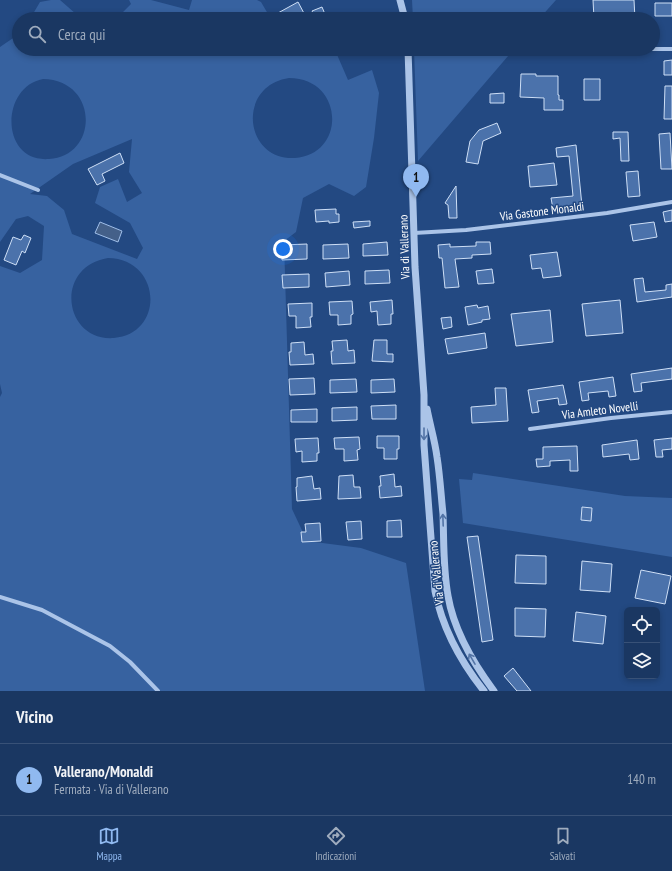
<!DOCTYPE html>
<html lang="it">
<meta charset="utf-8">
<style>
body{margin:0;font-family:"PT Sans Narrow",sans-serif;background:#27426b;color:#f1f3f6}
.controls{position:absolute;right:12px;bottom:12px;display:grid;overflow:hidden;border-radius:6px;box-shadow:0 2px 6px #0003}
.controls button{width:36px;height:36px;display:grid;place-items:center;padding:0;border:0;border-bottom:1px solid #385177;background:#1a3762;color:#f1f3f6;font:20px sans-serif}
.you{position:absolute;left:283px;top:249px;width:14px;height:14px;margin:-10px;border:3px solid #fff;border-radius:50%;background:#1a73e8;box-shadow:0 0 0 6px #1a73e833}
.badge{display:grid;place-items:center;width:26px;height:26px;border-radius:50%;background:#90b9f0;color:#111;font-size:13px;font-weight:700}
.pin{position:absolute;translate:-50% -33px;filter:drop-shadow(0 1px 2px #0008)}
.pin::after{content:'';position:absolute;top:21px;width:14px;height:12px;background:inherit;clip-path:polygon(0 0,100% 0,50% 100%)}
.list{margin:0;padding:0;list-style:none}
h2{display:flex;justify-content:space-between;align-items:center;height:52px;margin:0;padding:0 16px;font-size:17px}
h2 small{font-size:13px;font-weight:400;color:#9facbe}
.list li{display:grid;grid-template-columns:26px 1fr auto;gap:12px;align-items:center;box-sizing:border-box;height:72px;padding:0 16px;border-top:1px solid #385177}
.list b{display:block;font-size:15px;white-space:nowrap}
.list p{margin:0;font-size:13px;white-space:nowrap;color:#9facbe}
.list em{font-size:13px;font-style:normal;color:#9facbe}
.icon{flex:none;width:22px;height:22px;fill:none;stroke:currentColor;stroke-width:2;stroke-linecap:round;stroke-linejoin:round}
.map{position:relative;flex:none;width:672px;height:691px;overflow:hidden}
.search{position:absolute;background:#1a3762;box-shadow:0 2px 6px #0003;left:12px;right:12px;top:12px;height:44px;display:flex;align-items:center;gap:10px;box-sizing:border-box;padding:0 14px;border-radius:22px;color:#9facbe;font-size:15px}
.sheet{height:124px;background:#1a3762}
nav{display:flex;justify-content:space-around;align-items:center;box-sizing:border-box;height:56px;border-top:1px solid #385177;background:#1a3762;font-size:11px;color:#9facbe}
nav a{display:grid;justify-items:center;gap:2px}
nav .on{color:#90b9f0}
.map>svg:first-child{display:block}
.green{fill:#3762a0;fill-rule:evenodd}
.water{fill:#446089;stroke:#9fbee9}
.building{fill:#4b72ab;stroke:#cedff6}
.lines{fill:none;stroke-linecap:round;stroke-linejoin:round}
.minor{stroke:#abc4e8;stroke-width:4}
.tertiary{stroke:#abc4e8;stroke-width:7}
.oneway{stroke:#5374a6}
.labels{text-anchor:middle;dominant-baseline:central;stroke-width:3;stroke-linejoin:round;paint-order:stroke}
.street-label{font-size:12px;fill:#fff;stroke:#234982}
</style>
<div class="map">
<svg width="672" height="691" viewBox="0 0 672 691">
<rect width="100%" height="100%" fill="#234982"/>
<path class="green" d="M 51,0 L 60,0 L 76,14 L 95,19 L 30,19 L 40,2 Z
M 129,0 L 151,0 L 189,10 L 192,0 L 257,0 L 261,2 L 271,19 L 116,19 L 131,4 Z
M 412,0 L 556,0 L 539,19 L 413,19 Z
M 19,34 L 19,49 L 334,49 L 335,50 L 348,80 L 372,70 L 379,93 L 374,138 L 366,187 L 354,196 L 329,184 L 303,198 L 296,232 L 284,241 L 292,509 L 307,541 L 361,548 L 406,563 L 425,691 L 0,691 L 0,397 L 2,393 L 0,384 L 0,266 L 20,273 L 42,260 L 44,226 L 28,216 L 16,219 L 0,242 L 0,47 ZM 289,78 C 344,78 347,154 295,158 C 244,161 236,86 289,78 ZM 43,79 C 99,80 99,156 49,159 C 0,163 0,87 43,79 ZM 132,139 L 129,172 L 142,193 L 127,202 L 118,179 L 100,187 L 95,203 L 130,223 L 143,248 L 137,259 L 72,234 L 64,210 L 47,196 L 30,194 L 73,164 ZM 108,258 C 162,259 165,334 114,338 C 64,342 53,267 108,258 Z
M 414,49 L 514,49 L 418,161 Z
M 473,473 L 625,496 L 672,498 L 672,557 L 463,523 L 459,479 L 472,480 Z"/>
<path class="water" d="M 100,222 L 122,231 L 118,242 L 95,233 Z"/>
<path class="building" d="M 593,0 L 634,0 L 635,19 L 594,19 Z
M 298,2 L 306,17 L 302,19 L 294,19 L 291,14 L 282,19 L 267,19 Z
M 655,3 L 672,3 L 672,16 L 655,16 Z
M 322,7 L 327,19 L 316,19 L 312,11 Z
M 672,60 L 672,75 L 664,75 L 664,61 Z
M 521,74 L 536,74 L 536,76 L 558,76 L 558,95 L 559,95 L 559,100 L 563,100 L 563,110 L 544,110 L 544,98 L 520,97 Z
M 584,79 L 600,79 L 600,100 L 584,100 Z
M 665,86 L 672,86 L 672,119 L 664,119 Z
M 504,93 L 504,103 L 490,103 L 490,94 Z
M 497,123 L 501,133 L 483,141 L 478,164 L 466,162 L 470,141 L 479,130 Z
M 613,132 L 628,132 L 629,161 L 621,161 L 620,138 L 613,139 Z
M 670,133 L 672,169 L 661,169 L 659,134 Z
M 576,145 L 582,206 L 553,209 L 551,198 L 573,196 L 569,156 L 557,157 L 556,148 Z
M 120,153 L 124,163 L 102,174 L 105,181 L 97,185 L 88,169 Z
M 554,163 L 557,185 L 530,187 L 528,166 Z
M 638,171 L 640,196 L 628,197 L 626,172 Z
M 456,186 L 457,218 L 449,218 L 448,205 L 445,203 Z
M 336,209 L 336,214 L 339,214 L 339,222 L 329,223 L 329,221 L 316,222 L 315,210 Z
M 672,210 L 672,221 L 665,222 L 663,212 Z
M 370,221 L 370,226 L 354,228 L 353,222 Z
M 654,222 L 657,237 L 633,241 L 630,225 Z
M 24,235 L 31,238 L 25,253 L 22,251 L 16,265 L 4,260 L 13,237 L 21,240 Z
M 387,242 L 388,255 L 363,256 L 363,244 Z
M 476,242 L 490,242 L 491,254 L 472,255 L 472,258 L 455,259 L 459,287 L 445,288 L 442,258 L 439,258 L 438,245 L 450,244 L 450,247 L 476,246 Z
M 307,244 L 307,259 L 282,260 L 282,245 Z
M 348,244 L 349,258 L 323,259 L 323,245 Z
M 557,252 L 561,276 L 543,278 L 541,268 L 532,269 L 530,255 Z
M 492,269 L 494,283 L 478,284 L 476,271 Z
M 389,270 L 390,283 L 365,284 L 365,271 Z
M 349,271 L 350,285 L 326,287 L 325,273 Z
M 309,274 L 309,287 L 283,288 L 282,275 Z
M 643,278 L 645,292 L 666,290 L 666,285 L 672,284 L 672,297 L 637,302 L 634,279 Z
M 392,300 L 393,314 L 391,314 L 391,324 L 378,325 L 377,311 L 371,312 L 370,302 Z
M 620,300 L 623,333 L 586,336 L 582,304 Z
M 352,301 L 353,314 L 351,315 L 351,324 L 338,325 L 338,315 L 330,315 L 329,302 Z
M 312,303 L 312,317 L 310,317 L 311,327 L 296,328 L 296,316 L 289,316 L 288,304 Z
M 477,305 L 478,308 L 488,306 L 490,319 L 482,320 L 482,322 L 468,325 L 465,307 Z
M 550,310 L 553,342 L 516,346 L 511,314 Z
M 451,317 L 452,327 L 443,329 L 441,318 Z
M 485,333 L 487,348 L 448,354 L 445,339 Z
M 347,340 L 348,351 L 354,350 L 355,363 L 332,364 L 331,351 L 333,351 L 332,341 Z
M 374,340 L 387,340 L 387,354 L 393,354 L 393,362 L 372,361 Z
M 304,342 L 305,355 L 313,354 L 314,364 L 290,365 L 289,352 L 291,352 L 291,343 Z
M 672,368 L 672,379 L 641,383 L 642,391 L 634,392 L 631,374 Z
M 613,377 L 616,396 L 609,397 L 608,391 L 588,393 L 589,400 L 582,401 L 579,382 Z
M 314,378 L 315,394 L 290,395 L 289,379 Z
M 356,379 L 357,392 L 330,393 L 330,380 Z
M 394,379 L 395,392 L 371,393 L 371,380 Z
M 563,385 L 567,404 L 559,405 L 558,398 L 537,401 L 539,412 L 532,413 L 528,390 Z
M 495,388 L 506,388 L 508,421 L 472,423 L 471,407 L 496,405 Z
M 396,405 L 396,419 L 372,419 L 371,406 Z
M 357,407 L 357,420 L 332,421 L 332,408 Z
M 317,409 L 317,422 L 291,422 L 291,410 Z
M 377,436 L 399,436 L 399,449 L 397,449 L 397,459 L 384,459 L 384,448 L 377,448 Z
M 359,437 L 360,449 L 357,450 L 358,460 L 344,461 L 344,449 L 335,449 L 334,438 Z
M 318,438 L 319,453 L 317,453 L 317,461 L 302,462 L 302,451 L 296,452 L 295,439 Z
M 672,438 L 672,449 L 662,450 L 663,457 L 656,457 L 654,440 Z
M 637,440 L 639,459 L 630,460 L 629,454 L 603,457 L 602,445 Z
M 577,446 L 578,471 L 570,471 L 570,460 L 550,461 L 550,466 L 537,467 L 536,459 L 543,459 L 543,447 Z
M 394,474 L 395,487 L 401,486 L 402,496 L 380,498 L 379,486 L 381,486 L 380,476 Z
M 353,475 L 354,487 L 360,487 L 361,498 L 338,499 L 339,476 Z
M 312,476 L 314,489 L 320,488 L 321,499 L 297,501 L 296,487 L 297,487 L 297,478 Z
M 582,507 L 592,508 L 591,521 L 581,520 Z
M 401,520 L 402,537 L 387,537 L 387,521 Z
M 361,521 L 362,539 L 348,540 L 346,522 Z
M 320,523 L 321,541 L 302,542 L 301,532 L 306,532 L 305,524 Z
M 478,536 L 493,640 L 482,642 L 467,537 Z
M 516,555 L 546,556 L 546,584 L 515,583 Z
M 582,561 L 612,564 L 610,592 L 580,590 Z
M 641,570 L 671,576 L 665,604 L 635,598 Z
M 515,608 L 546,609 L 545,637 L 515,636 Z
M 576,612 L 606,616 L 603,644 L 573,641 Z
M 513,668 L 531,691 L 517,691 L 504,676 Z"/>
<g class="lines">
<path class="minor" d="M 653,49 L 672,49
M 0,175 L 38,190
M 414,233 L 466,230 L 607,213 L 672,202
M 530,429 L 611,418 L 672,412
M 0,597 L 42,610 L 110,646 L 130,662 L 158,691"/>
<path class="tertiary" d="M 400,0 L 405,19
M 408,49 L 415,267 L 424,395 L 424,445 L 435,591 C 442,627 461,662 484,691
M 427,409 C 430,425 435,441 437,457 C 440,476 441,495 443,514 C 444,542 443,569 448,596 C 454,631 473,663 494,691"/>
</g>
<defs><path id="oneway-shaft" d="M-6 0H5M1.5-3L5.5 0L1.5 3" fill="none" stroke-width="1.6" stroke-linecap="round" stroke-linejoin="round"/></defs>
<g class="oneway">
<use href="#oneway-shaft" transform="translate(424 434) rotate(90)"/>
<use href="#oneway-shaft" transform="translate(443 520) rotate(-92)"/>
<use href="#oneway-shaft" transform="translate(472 659) rotate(-120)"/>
</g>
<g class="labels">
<g class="street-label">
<text transform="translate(542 211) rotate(-7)">Via Gastone Monaldi</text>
<text transform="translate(404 247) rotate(-92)">Via di Vallerano</text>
<text transform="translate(600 410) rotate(-7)">Via Amleto Novelli</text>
<text transform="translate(436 573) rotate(-96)">Via di Vallerano</text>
</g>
</g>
</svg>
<div class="controls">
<button><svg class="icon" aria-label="locate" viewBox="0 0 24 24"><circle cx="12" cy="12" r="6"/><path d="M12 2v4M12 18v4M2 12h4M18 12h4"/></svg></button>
<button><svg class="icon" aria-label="layers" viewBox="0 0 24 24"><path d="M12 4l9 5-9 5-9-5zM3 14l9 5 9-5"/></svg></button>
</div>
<div class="you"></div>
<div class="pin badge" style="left:416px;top:197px">1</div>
<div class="search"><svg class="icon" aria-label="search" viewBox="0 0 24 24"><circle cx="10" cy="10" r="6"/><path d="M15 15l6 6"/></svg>Cerca qui</div>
</div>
<section class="sheet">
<h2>Vicino<small></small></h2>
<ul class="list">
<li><span class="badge">1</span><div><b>Vallerano/Monaldi</b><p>Fermata · Via di Vallerano</p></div><em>140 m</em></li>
</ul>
</section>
<nav>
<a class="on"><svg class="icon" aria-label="map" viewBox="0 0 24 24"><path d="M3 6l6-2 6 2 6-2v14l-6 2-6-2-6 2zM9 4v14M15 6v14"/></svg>Mappa</a>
<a><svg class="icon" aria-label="directions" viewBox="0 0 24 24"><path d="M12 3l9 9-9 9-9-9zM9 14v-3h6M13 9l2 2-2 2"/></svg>Indicazioni</a>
<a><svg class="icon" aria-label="saved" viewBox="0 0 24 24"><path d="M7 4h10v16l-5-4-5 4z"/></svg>Salvati</a>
</nav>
